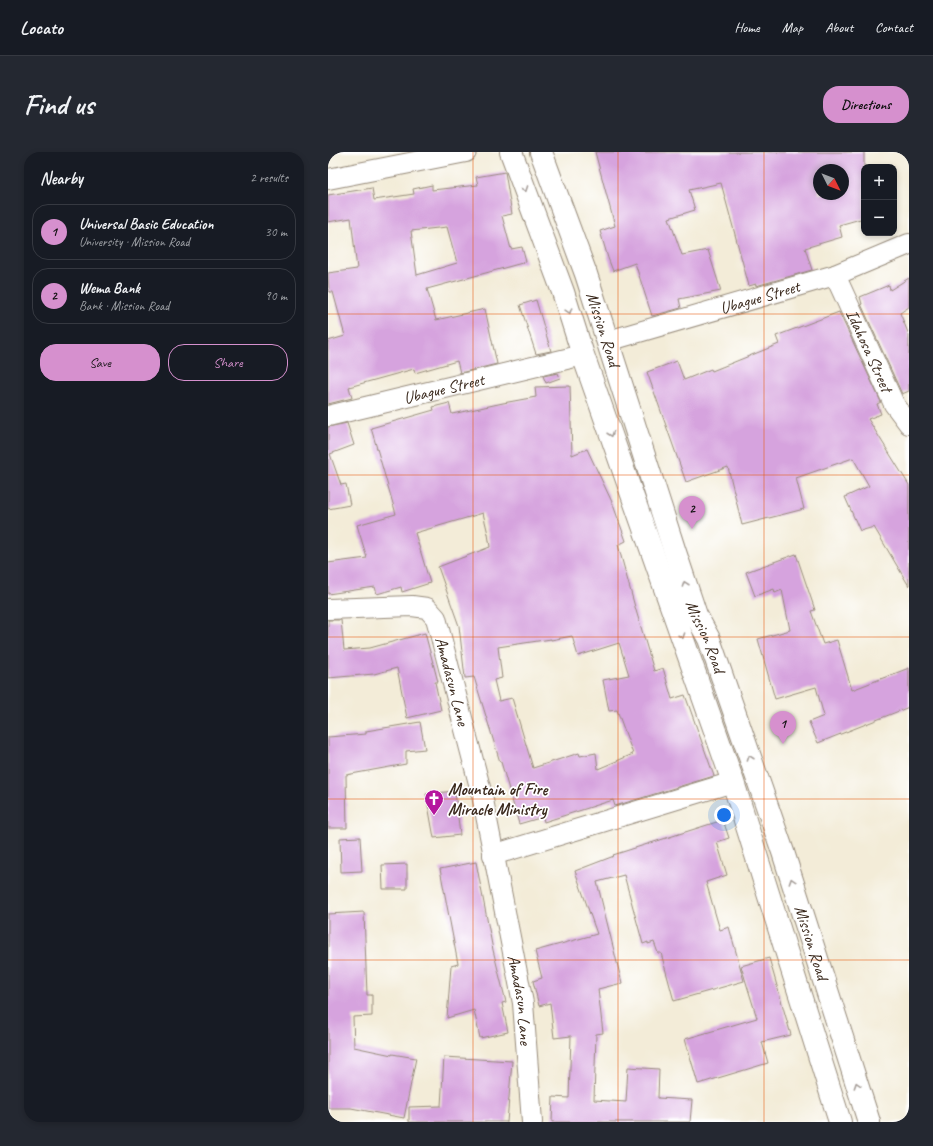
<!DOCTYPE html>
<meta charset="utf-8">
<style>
body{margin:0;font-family:Caveat,sans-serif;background:#242831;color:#f1f3f6}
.controls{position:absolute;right:12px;top:12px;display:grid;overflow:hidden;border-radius:8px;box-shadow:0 2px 6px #0003}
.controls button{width:36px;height:36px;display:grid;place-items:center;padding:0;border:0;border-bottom:1px solid #363941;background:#171b24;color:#f1f3f6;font:20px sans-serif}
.compass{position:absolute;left:485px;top:12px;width:36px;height:36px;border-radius:50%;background:#171b24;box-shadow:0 2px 6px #0003;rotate:132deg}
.you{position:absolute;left:396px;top:663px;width:14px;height:14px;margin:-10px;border:3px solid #fff;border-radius:50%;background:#1a73e8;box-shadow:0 0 0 6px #1a73e833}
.badge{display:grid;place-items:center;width:26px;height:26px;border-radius:50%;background:#d690ce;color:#111;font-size:13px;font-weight:700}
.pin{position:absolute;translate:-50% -33px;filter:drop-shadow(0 1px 2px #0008)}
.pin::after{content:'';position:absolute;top:21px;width:14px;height:12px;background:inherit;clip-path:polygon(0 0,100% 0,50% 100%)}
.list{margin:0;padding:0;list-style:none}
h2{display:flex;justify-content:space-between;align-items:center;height:52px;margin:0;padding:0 16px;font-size:17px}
h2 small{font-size:13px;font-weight:400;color:#9ea1a6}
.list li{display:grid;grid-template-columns:26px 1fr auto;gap:12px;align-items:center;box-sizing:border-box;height:56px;margin:0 8px 8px;padding:0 8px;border:1px solid #363941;border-radius:16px}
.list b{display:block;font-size:15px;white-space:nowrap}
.list p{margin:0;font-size:13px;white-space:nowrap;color:#9ea1a6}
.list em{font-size:13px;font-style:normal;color:#9ea1a6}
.actions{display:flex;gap:8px;padding:12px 16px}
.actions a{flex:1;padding:9px 0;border:1px solid #d690ce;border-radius:16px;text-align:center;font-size:14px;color:#d690ce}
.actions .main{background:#d690ce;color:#111}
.map{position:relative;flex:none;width:581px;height:970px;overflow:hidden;border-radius:16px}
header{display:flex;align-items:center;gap:24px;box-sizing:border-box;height:56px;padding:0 20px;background:#171b24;border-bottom:1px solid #363941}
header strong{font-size:19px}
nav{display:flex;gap:22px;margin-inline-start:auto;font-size:14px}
.intro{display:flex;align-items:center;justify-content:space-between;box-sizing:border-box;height:96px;padding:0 24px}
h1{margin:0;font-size:28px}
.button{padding:10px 18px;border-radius:16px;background:#d690ce;color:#111;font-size:14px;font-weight:700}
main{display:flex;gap:24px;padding:0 24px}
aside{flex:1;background:#171b24;border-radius:16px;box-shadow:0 2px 6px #0003}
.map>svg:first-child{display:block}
.building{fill:#d6a3de;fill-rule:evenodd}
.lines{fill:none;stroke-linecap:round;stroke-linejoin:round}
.street-casing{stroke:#978b7b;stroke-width:22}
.secondary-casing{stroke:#978b7b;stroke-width:24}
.street{stroke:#fff;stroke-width:20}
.secondary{stroke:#fff;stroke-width:22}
.oneway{stroke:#a79f9a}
.grid{fill:none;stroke:#e8590c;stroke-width:1;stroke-opacity:0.55}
.labels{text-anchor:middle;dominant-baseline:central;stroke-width:3.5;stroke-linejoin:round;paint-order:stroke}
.street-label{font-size:17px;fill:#3b2a1e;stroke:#fff}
.poi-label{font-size:17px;font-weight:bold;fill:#3b2a1e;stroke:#fff;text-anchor:start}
</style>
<header>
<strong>Locato</strong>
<nav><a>Home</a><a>Map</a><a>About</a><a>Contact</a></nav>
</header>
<div class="intro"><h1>Find us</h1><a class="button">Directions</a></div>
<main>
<aside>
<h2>Nearby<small>2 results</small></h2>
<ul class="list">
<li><span class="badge">1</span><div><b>Universal Basic Education</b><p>University · Mission Road</p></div><em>30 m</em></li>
<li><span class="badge">2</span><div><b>Wema Bank</b><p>Bank · Mission Road</p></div><em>90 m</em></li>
</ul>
<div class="actions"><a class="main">Save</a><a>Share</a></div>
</aside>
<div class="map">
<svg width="581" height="970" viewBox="0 0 581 970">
<rect width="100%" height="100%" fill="#fff"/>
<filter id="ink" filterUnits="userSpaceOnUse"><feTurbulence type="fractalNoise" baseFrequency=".025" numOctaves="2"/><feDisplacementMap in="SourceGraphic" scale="8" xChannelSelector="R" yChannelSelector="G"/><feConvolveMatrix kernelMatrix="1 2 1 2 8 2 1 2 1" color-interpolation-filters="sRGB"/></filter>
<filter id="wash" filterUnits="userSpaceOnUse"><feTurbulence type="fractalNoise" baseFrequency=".012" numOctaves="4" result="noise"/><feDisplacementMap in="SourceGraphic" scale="16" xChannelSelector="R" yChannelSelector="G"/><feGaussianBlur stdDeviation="0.9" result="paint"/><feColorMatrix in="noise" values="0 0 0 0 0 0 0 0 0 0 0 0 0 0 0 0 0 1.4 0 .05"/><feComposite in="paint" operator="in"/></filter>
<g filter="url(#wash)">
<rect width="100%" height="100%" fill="#f3ecd8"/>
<g id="blocks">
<path class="building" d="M 267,0 L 536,0 L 536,66 L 511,73 L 514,85 L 477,96 L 484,118 L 428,134 L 428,132 L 421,134 L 393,31 L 361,38 L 367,58 L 341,66 L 354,103 L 380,98 L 393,139 L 351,147 L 353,156 L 324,164 L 307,111 L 285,119 L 280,106 L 272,79 L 287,74 ZM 491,18 L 515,18 L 515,42 L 491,42 Z
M 177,20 L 184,62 L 174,64 L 183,97 L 194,95 L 198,110 L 99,137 L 108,168 L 157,157 L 169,212 L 132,221 L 129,209 L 87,221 L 86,217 L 21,235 L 24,246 L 0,252 L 0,189 L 17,184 L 5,140 L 1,140 L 0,121 L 29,117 L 23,66 L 0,70 L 0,43 L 44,36 L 46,48 L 86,42 L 85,37 L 104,33 L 104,38 L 150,33 L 148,25 ZM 119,75 L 129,111 L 89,123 L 83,79 Z
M 581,126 L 581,155 L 572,161 L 581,183 L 581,239 L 574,242 L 533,152 L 534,152 L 532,145 L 561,133 L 562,138 Z
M 208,148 L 223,199 L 208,202 L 192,153 Z
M 511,160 L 553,250 L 549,252 L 553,262 L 540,267 L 581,333 L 581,434 L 546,375 L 532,379 L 517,345 L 541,334 L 525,306 L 468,326 L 476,357 L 414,373 L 400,315 L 358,330 L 319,220 L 349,209 L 356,228 L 383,217 L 384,219 L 451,192 L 448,184 Z
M 230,221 L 232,226 L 218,231 L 215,224 Z
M 242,234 L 244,303 L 259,297 L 284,350 L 298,389 L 290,393 L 307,455 L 326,519 L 335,516 L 344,547 L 357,543 L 386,624 L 287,654 L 285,648 L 216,670 L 215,665 L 191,672 L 173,610 L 172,610 L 146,525 L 137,526 L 131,474 L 110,415 L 162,395 L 160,382 L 155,361 L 87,381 L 102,431 L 74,440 L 73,435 L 49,442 L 47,435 L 0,442 L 0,411 L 39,406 L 29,373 L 68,362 L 43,276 L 106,258 L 105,255 L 121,251 L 124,262 L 175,251 L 208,245 L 207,235 ZM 244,484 L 250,504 L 291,491 L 301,523 L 275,528 L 281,559 L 289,558 L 305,602 L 270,617 L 268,601 L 252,604 L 251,601 L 205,616 L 184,546 L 171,549 L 166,528 L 174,526 L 170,495 L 223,487 L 223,488 Z
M 19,271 L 26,293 L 2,302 L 13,333 L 18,332 L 22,353 L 0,357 L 0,275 Z
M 468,402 L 487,458 L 483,459 L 495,492 L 509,488 L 524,538 L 581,516 L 581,555 L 490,591 L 481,570 L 496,564 L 488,535 L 447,547 L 430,487 L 462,478 L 454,438 L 447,441 L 446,437 L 427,444 L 418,420 Z
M 0,468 L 13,468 L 16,498 L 42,496 L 97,481 L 110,530 L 107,530 L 113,558 L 79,566 L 69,516 L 46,522 L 0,526 Z
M 92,570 L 97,597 L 78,599 L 78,612 L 18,623 L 19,676 L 0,676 L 0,585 L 38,582 L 38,579 Z
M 127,639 L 132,683 L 106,686 L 98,642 Z
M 395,668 L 401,686 L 389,690 L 399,723 L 378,730 L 392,778 L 401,775 L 416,829 L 346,849 L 333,801 L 330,801 L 326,790 L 320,792 L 320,790 L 315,792 L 296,723 L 269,730 L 294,831 L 270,837 L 275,881 L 268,882 L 266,948 L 298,950 L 300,915 L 331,917 L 330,946 L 364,948 L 362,970 L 224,970 L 225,945 L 241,946 L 243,884 L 226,886 L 222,851 L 211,854 L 205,829 L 214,826 L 207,799 L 269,782 L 247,719 L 286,704 L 285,703 Z
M 32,685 L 34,719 L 13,720 L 12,686 Z
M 148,710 L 165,798 L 178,850 L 174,851 L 180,880 L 152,886 L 146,858 L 119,866 L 123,814 L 130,812 L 112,717 Z
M 79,712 L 79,737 L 55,737 L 54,713 Z
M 36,760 L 39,843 L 44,843 L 44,864 L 25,865 L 26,895 L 64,903 L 64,902 L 88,906 L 76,966 L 23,956 L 0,956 L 0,762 Z
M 441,806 L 463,883 L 434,890 L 440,911 L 370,932 L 357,887 L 429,866 L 413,814 Z
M 116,905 L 184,909 L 179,970 L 81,970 L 81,955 L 113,954 Z"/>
</g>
</g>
<g filter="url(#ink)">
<use href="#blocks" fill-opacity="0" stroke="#978b7b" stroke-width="1"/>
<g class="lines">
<g class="street-casing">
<g id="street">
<path d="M 0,27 L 138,0"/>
<path id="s1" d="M 507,123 L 566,252 L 581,272"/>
<path id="s2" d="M 280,189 L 507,123 L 581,92"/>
<path id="s3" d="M 0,264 L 255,203"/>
<path id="s4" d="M 0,457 L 84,454 L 99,456 L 108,466 L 154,643 L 195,851 L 204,970"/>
<path d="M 165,703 L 405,630"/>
</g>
</g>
<g class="secondary-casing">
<g id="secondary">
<path d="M 183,0 L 235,140 L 255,203 L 405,630 L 512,970"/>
<path id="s5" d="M 213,0 L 258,122 L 346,397 L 368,463 L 381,487 L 455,700 L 541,970"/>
</g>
</g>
<use href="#street" class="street"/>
<use href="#secondary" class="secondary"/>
</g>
<defs><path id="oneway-chevron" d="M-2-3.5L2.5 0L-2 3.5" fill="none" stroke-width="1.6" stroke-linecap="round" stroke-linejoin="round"/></defs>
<g class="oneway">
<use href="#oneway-chevron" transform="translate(197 37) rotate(70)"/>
<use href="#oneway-chevron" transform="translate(241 159) rotate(72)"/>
<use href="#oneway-chevron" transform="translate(283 282) rotate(71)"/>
<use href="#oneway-chevron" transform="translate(357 432) rotate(-109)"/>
<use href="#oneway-chevron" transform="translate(354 484) rotate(71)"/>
<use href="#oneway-chevron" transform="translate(422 606) rotate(-109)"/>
<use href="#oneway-chevron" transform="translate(464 729) rotate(-108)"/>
<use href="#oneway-chevron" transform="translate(529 933) rotate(-108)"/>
</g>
</g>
<path class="grid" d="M 145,0 L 145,970M 290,0 L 290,970M 436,0 L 436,970M 0,162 L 581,162M 0,323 L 581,323M 0,485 L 581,485M 0,647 L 581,647M 0,808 L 581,808"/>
<defs>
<g id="church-pin" transform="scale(1)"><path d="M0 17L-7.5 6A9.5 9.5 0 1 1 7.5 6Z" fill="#b5179e" stroke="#fff"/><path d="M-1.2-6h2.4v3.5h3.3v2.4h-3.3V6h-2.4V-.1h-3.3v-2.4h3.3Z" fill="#fff"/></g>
</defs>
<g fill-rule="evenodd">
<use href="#church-pin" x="106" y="647"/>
</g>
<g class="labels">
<g class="street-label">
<text stroke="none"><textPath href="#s2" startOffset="158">Ubague Street</textPath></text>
<text stroke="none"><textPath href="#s5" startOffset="188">Mission Road</textPath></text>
<text stroke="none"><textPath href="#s1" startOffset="83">Idahosa Street</textPath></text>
<text stroke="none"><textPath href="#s3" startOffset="119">Ubague Street</textPath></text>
<text stroke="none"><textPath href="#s5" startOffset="512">Mission Road</textPath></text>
<text stroke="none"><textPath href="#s4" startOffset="178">Amadasun Lane</textPath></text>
<text stroke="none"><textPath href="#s5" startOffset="836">Mission Road</textPath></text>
<text stroke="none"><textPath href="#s4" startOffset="504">Amadasun Lane</textPath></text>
</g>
<g class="poi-label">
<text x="120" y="637">Mountain of Fire<tspan x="120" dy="20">Miracle Ministry</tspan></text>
</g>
</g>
</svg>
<div class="controls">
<button>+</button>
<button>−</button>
</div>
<svg class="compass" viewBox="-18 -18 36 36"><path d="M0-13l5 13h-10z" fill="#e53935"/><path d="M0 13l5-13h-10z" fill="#9ea1a6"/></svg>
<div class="you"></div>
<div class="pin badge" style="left:455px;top:592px">1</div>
<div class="pin badge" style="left:364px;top:377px">2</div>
</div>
</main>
